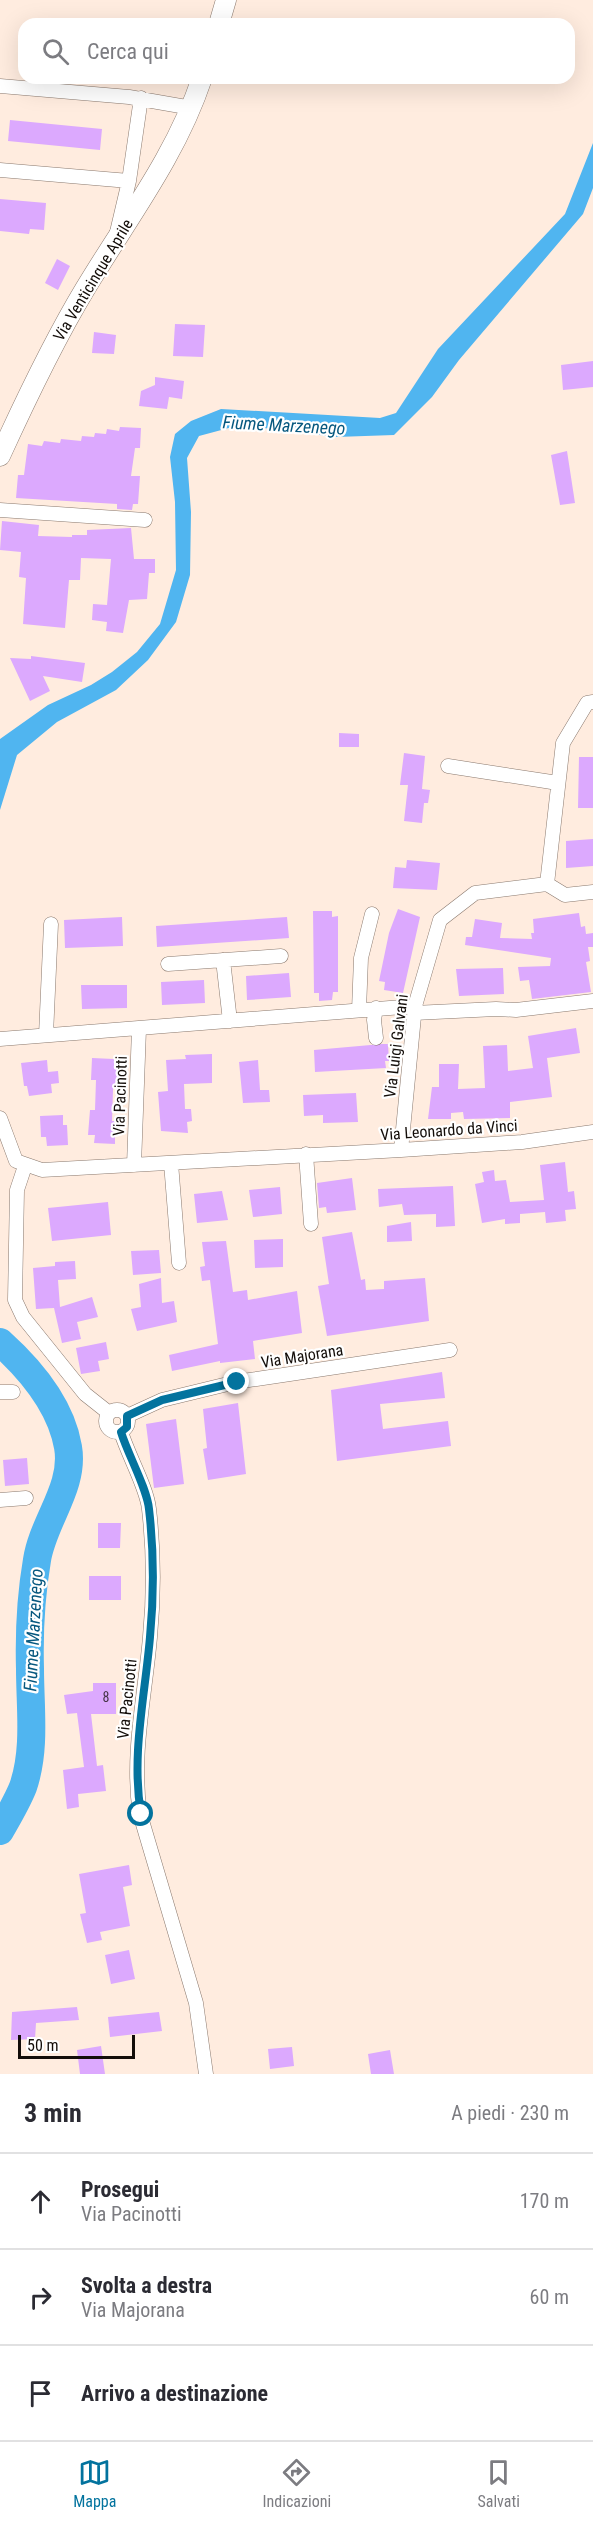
<!DOCTYPE html>
<html lang="it">
<meta charset="utf-8">
<style>
body{margin:0;font-family:"Roboto Condensed",sans-serif;background:#f7f7f7;color:#2b2b33}
.scale{position:absolute;left:18px;bottom:15px;width:117px;box-sizing:border-box;padding-left:6px;border:3px solid #130d09;border-top:0;font-size:16px;line-height:21px;white-space:nowrap;color:#130d09;-webkit-text-stroke:4px #fff;paint-order:stroke}
.stop{position:absolute;width:18px;height:18px;margin:-14px;border:4px solid #03739e;border-radius:50%;background:#fff}
.stop.end{background:#03739e;border-color:#fff;box-shadow:0 2px 6px #0008}
.list{margin:0;padding:0;list-style:none}
h2{display:flex;justify-content:space-between;align-items:center;height:78px;margin:0;padding:0 24px;font-size:26px}
h2 small{font-size:20px;font-weight:400;color:#7c7c81}
.list li{display:grid;grid-template-columns:39px 1fr auto;gap:18px;align-items:center;box-sizing:border-box;height:96px;padding:0 24px;border-top:2px solid #e1e1e2}
.list b{display:block;font-size:22px;white-space:nowrap}
.list p{margin:0;font-size:20px;white-space:nowrap;color:#7c7c81}
.list em{font-size:20px;font-style:normal;color:#7c7c81}
.icon{flex:none;width:33px;height:33px;fill:none;stroke:currentColor;stroke-width:2;stroke-linecap:round;stroke-linejoin:round}
.map{position:relative;flex:none;width:593px;height:2074px;overflow:hidden}
.search{position:absolute;background:#fff;box-shadow:0 6px 24px #0002;left:18px;right:18px;top:18px;height:66px;display:flex;align-items:center;gap:15px;box-sizing:border-box;padding:0 21px;border-radius:18px;color:#7c7c81;font-size:22px}
.sheet{height:366px;background:#fff}
nav{display:flex;justify-content:space-around;align-items:center;box-sizing:border-box;height:84px;border-top:2px solid #e1e1e2;background:#fff;font-size:16px;color:#7c7c81}
nav a{display:grid;justify-items:center;gap:3px}
nav .on{color:#03739e}
.map>svg:first-child{display:block}
.water{fill:#50b5f0}
.lines{fill:none;stroke-linecap:round;stroke-linejoin:round}
.river{stroke:#50b5f0;stroke-width:28}
.building{fill:#dca9fe}
.minor-casing{stroke:#8a796e;stroke-width:15}
.secondary-casing{stroke:#8a796e;stroke-width:21}
.minor{stroke:#fff;stroke-width:14}
.secondary{stroke:#fff;stroke-width:20}
.route{stroke:#03739e;stroke-width:8}
.labels{text-anchor:middle;dominant-baseline:central;stroke-width:4.5;stroke-linejoin:round;paint-order:stroke}
.number-label{font-size:14px;fill:#453446}
.street-label{font-size:16px;fill:#130d09;stroke:#fff}
.water-label{font-size:18px;font-style:italic;fill:#07587f;stroke:#fff}
</style>
<div class="map">
<svg width="593" height="2074" viewBox="0 0 593 2074">
<rect width="100%" height="100%" fill="#ffecdf"/>
<path class="water" d="M 593,143 L 593,188 L 583,214 L 459,360 L 432,397 L 394,435 L 336,437 L 240,425 L 199,436 L 187,458 L 191,512 L 190,575 L 176,622 L 148,660 L 116,690 L 57,722 L 17,755 L 0,810 L 0,739 L 48,705 L 91,685 L 112,672 L 137,652 L 160,624 L 176,570 L 175,502 L 170,457 L 175,434 L 191,421 L 221,409 L 380,418 L 396,413 L 438,349 L 565,214 Z"/>
<g class="lines">
<path class="river" d="M 0,1342 C 30,1369 61,1406 68,1447 C 75,1487 43,1521 37,1560 C 31,1595 29,1633 30,1669 C 30,1707 36,1750 23,1787 C 17,1802 8,1817 0,1831"/>
</g>
<path class="building" d="M 10,120 L 102,129 L 100,150 L 8,141 Z
M 0,199 L 46,203 L 44,230 L 30,229 L 29,234 L 0,231 Z
M 57,259 L 70,266 L 58,290 L 45,283 Z
M 175,324 L 205,325 L 203,357 L 173,356 Z
M 94,332 L 116,335 L 114,354 L 92,353 Z
M 593,361 L 593,387 L 563,390 L 561,365 Z
M 155,377 L 184,381 L 182,399 L 169,397 L 167,409 L 139,406 L 141,391 L 155,385 Z
M 120,427 L 141,428 L 140,448 L 135,448 L 131,476 L 140,476 L 138,504 L 133,504 L 132,510 L 117,509 L 117,504 L 16,498 L 18,475 L 24,475 L 28,444 L 42,446 L 44,441 L 60,443 L 61,439 L 81,441 L 82,436 L 94,437 L 95,433 L 106,434 L 107,429 L 119,431 Z
M 567,451 L 575,503 L 560,505 L 551,455 Z
M 2,521 L 39,525 L 38,536 L 72,537 L 72,535 L 87,535 L 87,530 L 131,528 L 134,559 L 155,559 L 155,573 L 149,573 L 147,599 L 129,600 L 123,633 L 106,631 L 107,622 L 92,620 L 93,604 L 107,605 L 111,559 L 81,558 L 80,580 L 69,580 L 65,628 L 23,624 L 26,578 L 19,577 L 21,552 L 0,550 Z
M 31,656 L 85,663 L 82,682 L 43,676 L 50,691 L 30,701 L 10,658 L 31,659 Z
M 339,733 L 359,734 L 359,747 L 339,747 Z
M 404,753 L 425,756 L 422,789 L 430,790 L 428,803 L 424,803 L 422,823 L 404,821 L 408,785 L 400,785 Z
M 579,757 L 593,757 L 593,808 L 578,808 Z
M 593,839 L 593,866 L 566,868 L 566,841 Z
M 407,860 L 440,863 L 437,890 L 393,888 L 395,867 L 406,868 Z
M 398,909 L 420,917 L 403,993 L 384,990 L 385,982 L 379,981 L 389,933 Z
M 313,911 L 332,911 L 332,917 L 338,916 L 338,992 L 333,992 L 332,1000 L 319,1001 L 319,993 L 314,993 Z
M 579,913 L 581,927 L 585,926 L 586,934 L 593,933 L 593,947 L 588,947 L 590,961 L 586,962 L 591,992 L 532,999 L 529,980 L 520,981 L 518,967 L 550,966 L 551,958 L 465,945 L 466,937 L 472,937 L 475,919 L 502,923 L 500,938 L 532,939 L 531,933 L 534,933 L 533,919 Z
M 122,917 L 123,946 L 65,948 L 64,920 Z
M 287,917 L 289,938 L 157,947 L 156,926 Z
M 503,968 L 504,994 L 459,996 L 456,969 Z
M 289,973 L 291,997 L 247,1000 L 246,976 Z
M 204,980 L 205,1003 L 162,1005 L 161,982 Z
M 81,985 L 127,985 L 127,1008 L 82,1009 Z
M 576,1028 L 580,1053 L 547,1058 L 552,1097 L 510,1102 L 510,1118 L 464,1119 L 463,1112 L 451,1113 L 451,1119 L 428,1119 L 432,1087 L 439,1087 L 439,1064 L 459,1064 L 458,1089 L 485,1088 L 483,1046 L 507,1045 L 508,1071 L 533,1068 L 528,1036 Z
M 382,1044 L 388,1044 L 389,1061 L 385,1061 L 386,1068 L 315,1072 L 314,1050 Z
M 212,1054 L 212,1083 L 184,1084 L 185,1109 L 191,1109 L 192,1121 L 187,1122 L 188,1133 L 161,1131 L 158,1092 L 168,1091 L 166,1060 L 186,1059 L 185,1055 Z
M 92,1058 L 114,1059 L 114,1068 L 124,1069 L 123,1081 L 116,1081 L 113,1090 L 112,1121 L 122,1121 L 121,1135 L 115,1135 L 115,1144 L 94,1143 L 95,1135 L 88,1135 L 90,1110 L 95,1110 L 96,1080 L 91,1080 Z
M 47,1060 L 48,1072 L 58,1071 L 59,1083 L 51,1084 L 52,1093 L 29,1096 L 27,1086 L 24,1086 L 21,1063 Z
M 258,1060 L 260,1090 L 269,1090 L 270,1102 L 243,1103 L 239,1062 Z
M 356,1093 L 358,1122 L 323,1123 L 323,1115 L 304,1116 L 303,1095 Z
M 63,1115 L 63,1125 L 67,1125 L 68,1145 L 47,1146 L 46,1137 L 41,1137 L 40,1116 Z
M 565,1162 L 568,1192 L 574,1191 L 576,1209 L 565,1210 L 566,1221 L 546,1223 L 545,1212 L 520,1214 L 520,1223 L 505,1224 L 505,1219 L 482,1223 L 475,1184 L 484,1182 L 482,1172 L 494,1170 L 495,1181 L 506,1180 L 510,1202 L 544,1200 L 540,1165 Z
M 352,1178 L 356,1210 L 327,1213 L 326,1207 L 319,1208 L 317,1183 Z
M 453,1186 L 455,1226 L 436,1227 L 436,1214 L 404,1215 L 402,1204 L 379,1207 L 378,1189 Z
M 280,1187 L 282,1214 L 253,1217 L 249,1190 Z
M 222,1191 L 228,1220 L 197,1223 L 194,1194 Z
M 108,1202 L 111,1235 L 52,1241 L 48,1208 Z
M 411,1222 L 412,1241 L 387,1242 L 387,1226 Z
M 352,1232 L 361,1280 L 365,1279 L 366,1290 L 384,1289 L 384,1281 L 425,1278 L 429,1321 L 327,1336 L 318,1286 L 329,1284 L 322,1237 Z
M 283,1239 L 283,1267 L 255,1268 L 254,1240 Z
M 226,1241 L 233,1292 L 247,1290 L 248,1300 L 297,1291 L 302,1333 L 253,1341 L 255,1359 L 220,1363 L 220,1361 L 172,1371 L 169,1355 L 218,1344 L 210,1280 L 202,1281 L 200,1267 L 205,1266 L 202,1242 Z
M 159,1250 L 161,1273 L 133,1275 L 131,1251 Z
M 75,1261 L 76,1279 L 58,1280 L 60,1307 L 92,1297 L 98,1317 L 77,1322 L 81,1339 L 62,1343 L 54,1308 L 36,1309 L 33,1268 L 55,1266 L 55,1262 Z
M 161,1278 L 162,1303 L 174,1301 L 177,1322 L 137,1331 L 131,1309 L 141,1307 L 139,1284 Z
M 106,1342 L 109,1359 L 98,1361 L 100,1371 L 81,1374 L 76,1348 Z
M 442,1372 L 445,1398 L 380,1404 L 383,1429 L 448,1421 L 451,1446 L 337,1461 L 331,1390 Z
M 238,1403 L 246,1474 L 208,1480 L 203,1449 L 207,1448 L 203,1409 Z
M 176,1419 L 184,1484 L 154,1488 L 146,1424 Z
M 27,1458 L 29,1484 L 5,1486 L 3,1460 Z
M 98,1523 L 121,1523 L 120,1548 L 98,1548 Z
M 89,1576 L 121,1576 L 121,1600 L 89,1600 Z
M 93,1683 L 116,1683 L 116,1714 L 91,1714 L 97,1766 L 103,1765 L 106,1791 L 78,1794 L 79,1807 L 67,1809 L 63,1770 L 84,1767 L 77,1713 L 67,1714 L 64,1695 L 93,1691 Z
M 129,1865 L 132,1885 L 123,1887 L 130,1926 L 100,1932 L 102,1940 L 87,1943 L 80,1914 L 86,1913 L 79,1874 Z
M 129,1950 L 135,1979 L 111,1984 L 105,1955 Z
M 77,2007 L 79,2020 L 36,2023 L 35,2039 L 11,2040 L 12,2012 Z
M 159,2012 L 162,2031 L 110,2037 L 108,2017 Z
M 101,2046 L 105,2074 L 80,2074 L 77,2050 Z
M 292,2047 L 294,2066 L 270,2069 L 268,2049 Z
M 390,2050 L 394,2074 L 371,2074 L 368,2054 Z"/>
<g class="lines">
<g class="minor-casing">
<path id="minor" d="M 0,86 L 129,97 L 192,108
M 0,170 L 129,181
M 117,232 L 129,181 L 141,98
M 0,510 L 145,520
M 448,766 L 558,783
M 547,884 L 565,895 L 593,892
M 223,960 L 230,1021
M 168,964 L 281,956
M 359,1010 L 361,958 L 372,914
M 414,1013 L 496,1009 L 516,1010 L 593,1001
M 46,1035 L 51,924
M 376,1038 L 374,1020 L 376,1008
M 0,1039 L 415,1006
M 0,1118 L 16,1161 L 42,1170 L 401,1150 L 522,1142 L 593,1132
M 401,1150 L 415,1006 L 440,920 L 475,893 L 547,884 L 563,743 L 587,703 L 593,702
M 306,1154 L 311,1224
M 171,1163 L 179,1263
M 134,1165 L 139,1029
M 25,1166 L 17,1190 L 15,1300 L 23,1317 L 85,1394 L 109,1413
M 0,1392 L 13,1392
M106 1421a11 11 0 1 1 22 0a11 11 0 1 1-22 0Z
M 127,1416 L 162,1400 L 236,1382 L 450,1350
M 121,1432 C 128,1455 147,1488 149,1509 C 154,1552 154,1595 150,1637 C 145,1696 131,1755 140,1814 L 196,2003 L 206,2074
M 0,1500 L 26,1498"/>
</g>
<g class="secondary-casing">
<path id="secondary" d="M 219,24 L 226,0
M 0,456 C 26,399 53,342 85,289 C 127,219 176,156 202,78"/>
</g>
<use href="#minor" class="minor"/>
<use href="#secondary" class="secondary"/>
</g>
<g class="lines">
<path class="route" d="M 141,1814 C 131,1755 145,1696 150,1637 C 154,1595 154,1552 149,1509 C 147,1488 128,1455 121,1432 L 127,1427 L 127,1416 L 162,1400 L 237,1382"/>
</g>
<g class="labels">
<g class="number-label">
<text x="106" y="1697">8</text>
</g>
<g class="street-label">
<text transform="translate(93 280) rotate(-59)">Via Venticinque Aprile</text>
<text transform="translate(396 1046) rotate(-83)">Via Luigi Galvani</text>
<text transform="translate(120 1096) rotate(-88)">Via Pacinotti</text>
<text transform="translate(449 1130) rotate(-4)">Via Leonardo da Vinci</text>
<text transform="translate(302 1356) rotate(-9)">Via Majorana</text>
<text transform="translate(127 1699) rotate(-84)">Via Pacinotti</text>
</g>
<g class="water-label">
<text transform="translate(284 425) rotate(3)">Fiume Marzenego</text>
<text transform="translate(33 1630) rotate(-87)">Fiume Marzenego</text>
</g>
</g>
</svg>
<div class="scale">50 m</div>
<div class="stop" style="left:141px;top:1814px"></div>
<div class="stop end" style="left:237px;top:1382px"></div>
<div class="search"><svg class="icon" aria-label="search" viewBox="0 0 24 24"><circle cx="10" cy="10" r="6"/><path d="M15 15l6 6"/></svg>Cerca qui</div>
</div>
<section class="sheet">
<h2>3 min<small>A piedi · 230 m</small></h2>
<ul class="list">
<li><svg class="icon" aria-label="ahead" viewBox="0 0 24 24"><path d="M12 20V5M6 11l6-6 6 6"/></svg><div><b>Prosegui</b><p>Via Pacinotti</p></div><em>170 m</em></li>
<li><svg class="icon" aria-label="right" viewBox="0 0 24 24"><path d="M7 20v-9h11M14 6l5 5-5 5"/></svg><div><b>Svolta a destra</b><p>Via Majorana</p></div><em>60 m</em></li>
<li><svg class="icon" aria-label="arrive" viewBox="0 0 24 24"><path d="M6 21V4h12l-3 4 3 4H6"/></svg><div><b>Arrivo a destinazione</b></div></li>
</ul>
</section>
<nav>
<a class="on"><svg class="icon" aria-label="map" viewBox="0 0 24 24"><path d="M3 6l6-2 6 2 6-2v14l-6 2-6-2-6 2zM9 4v14M15 6v14"/></svg>Mappa</a>
<a><svg class="icon" aria-label="directions" viewBox="0 0 24 24"><path d="M12 3l9 9-9 9-9-9zM9 14v-3h6M13 9l2 2-2 2"/></svg>Indicazioni</a>
<a><svg class="icon" aria-label="saved" viewBox="0 0 24 24"><path d="M7 4h10v16l-5-4-5 4z"/></svg>Salvati</a>
</nav>
